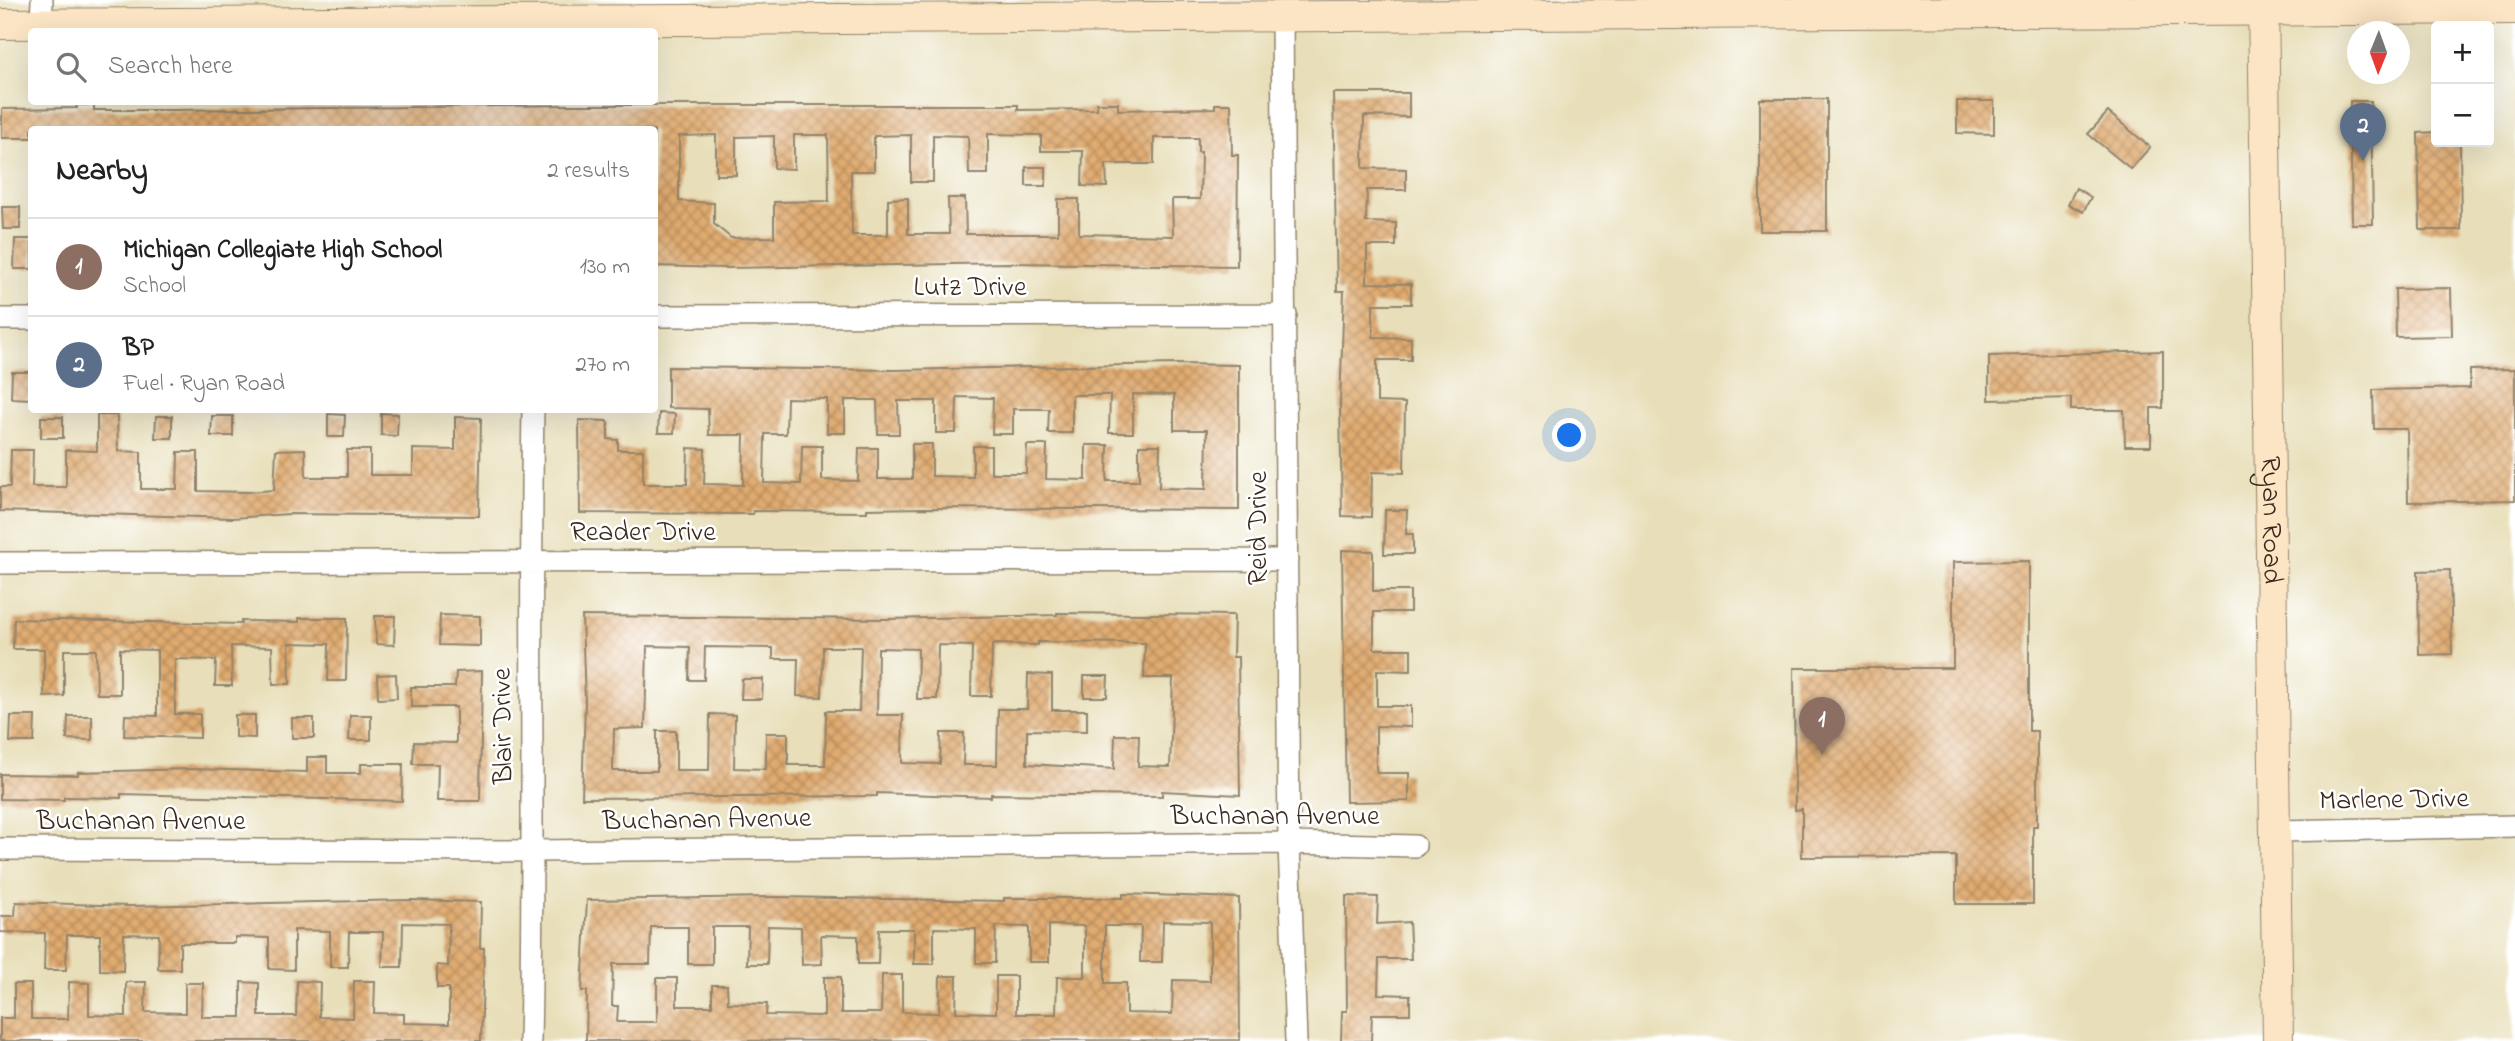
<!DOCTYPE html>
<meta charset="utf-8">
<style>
body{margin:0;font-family:"Indie Flower",sans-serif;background:#f2f2f2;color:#222}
.controls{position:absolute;right:21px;top:21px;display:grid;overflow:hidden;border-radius:7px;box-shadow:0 7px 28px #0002}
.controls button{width:63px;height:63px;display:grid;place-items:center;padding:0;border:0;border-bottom:2px solid #e0e0e0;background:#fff;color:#222;font:35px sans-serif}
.compass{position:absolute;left:2347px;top:21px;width:63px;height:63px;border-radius:50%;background:#fff;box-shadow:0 7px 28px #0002;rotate:181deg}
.you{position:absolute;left:1570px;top:436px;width:24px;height:24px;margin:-18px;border:5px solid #fff;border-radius:50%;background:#1a73e8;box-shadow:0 0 0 10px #1a73e833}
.badge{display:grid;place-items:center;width:46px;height:46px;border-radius:50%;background:#7c3aed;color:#fff;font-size:23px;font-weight:700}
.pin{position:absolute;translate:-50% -58px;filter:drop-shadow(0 2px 4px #0008)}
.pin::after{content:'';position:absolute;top:37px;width:24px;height:21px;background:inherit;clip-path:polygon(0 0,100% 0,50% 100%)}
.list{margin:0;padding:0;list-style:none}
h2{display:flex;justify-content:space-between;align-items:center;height:91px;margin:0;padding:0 28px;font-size:30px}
h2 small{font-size:23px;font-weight:400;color:#767676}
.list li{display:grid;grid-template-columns:46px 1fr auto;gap:21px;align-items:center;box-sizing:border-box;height:98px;padding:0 28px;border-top:2px solid #e0e0e0}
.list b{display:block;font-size:26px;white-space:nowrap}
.list p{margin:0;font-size:23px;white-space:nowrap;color:#767676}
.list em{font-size:23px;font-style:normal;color:#767676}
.icon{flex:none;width:38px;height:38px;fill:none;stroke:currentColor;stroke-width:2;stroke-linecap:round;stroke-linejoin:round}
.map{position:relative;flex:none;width:2515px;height:1041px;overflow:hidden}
.search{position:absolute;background:#fff;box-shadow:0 7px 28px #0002;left:28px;top:28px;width:630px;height:77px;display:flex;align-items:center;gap:18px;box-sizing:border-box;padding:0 24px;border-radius:7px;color:#767676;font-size:26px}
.panel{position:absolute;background:#fff;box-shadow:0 7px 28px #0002;left:28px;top:126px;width:630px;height:287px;border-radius:7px}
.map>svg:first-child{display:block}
.building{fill:url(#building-cross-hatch);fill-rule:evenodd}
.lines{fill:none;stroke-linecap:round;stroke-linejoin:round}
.minor-casing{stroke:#92846c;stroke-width:24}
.secondary-casing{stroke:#92846c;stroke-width:32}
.minor{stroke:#fff;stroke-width:21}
.secondary{stroke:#fce5c4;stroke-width:30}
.labels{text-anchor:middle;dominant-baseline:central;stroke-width:5;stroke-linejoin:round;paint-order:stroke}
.street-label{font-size:28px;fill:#3b2a1e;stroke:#fff}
</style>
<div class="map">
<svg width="2515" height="1041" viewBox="0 0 2515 1041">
<defs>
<pattern id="building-cross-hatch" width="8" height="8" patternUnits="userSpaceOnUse" patternTransform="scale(1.75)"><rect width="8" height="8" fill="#e0ab6f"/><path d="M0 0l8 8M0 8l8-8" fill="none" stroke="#b78b5b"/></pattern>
</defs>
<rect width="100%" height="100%" fill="#fff"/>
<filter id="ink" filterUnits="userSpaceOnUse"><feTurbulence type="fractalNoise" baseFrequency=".0143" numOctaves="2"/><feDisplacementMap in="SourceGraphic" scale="14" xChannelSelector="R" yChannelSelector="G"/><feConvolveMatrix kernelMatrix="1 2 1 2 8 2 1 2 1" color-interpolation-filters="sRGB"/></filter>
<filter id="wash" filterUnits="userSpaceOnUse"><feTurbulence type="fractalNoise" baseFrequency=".00686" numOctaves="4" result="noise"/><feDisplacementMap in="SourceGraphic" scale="28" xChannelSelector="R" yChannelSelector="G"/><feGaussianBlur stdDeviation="1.57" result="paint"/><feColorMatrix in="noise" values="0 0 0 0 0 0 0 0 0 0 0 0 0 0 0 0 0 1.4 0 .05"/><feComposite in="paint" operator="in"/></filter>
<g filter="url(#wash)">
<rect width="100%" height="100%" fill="#e8dfba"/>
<g id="blocks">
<path class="building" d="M 1333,93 L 1409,93 L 1409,117 L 1364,116 L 1363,168 L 1406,169 L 1406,190 L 1367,190 L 1366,222 L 1396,223 L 1396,246 L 1367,246 L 1367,283 L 1411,284 L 1411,304 L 1373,304 L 1373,337 L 1411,338 L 1411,360 L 1377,360 L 1377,402 L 1405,403 L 1404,473 L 1372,472 L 1371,517 L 1342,516 L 1340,404 L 1344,291 L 1337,291 Z
M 1760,99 L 1827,99 L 1827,231 L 1760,231 Z
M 1957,101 L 1994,101 L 1994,134 L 1957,133 Z
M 2350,101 L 2371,101 L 2373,224 L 2352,224 Z
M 1097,103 L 1118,103 L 1118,110 L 1215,108 L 1215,104 L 1231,104 L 1232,155 L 1238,155 L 1237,266 L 1009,263 L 725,268 L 654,266 L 654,130 L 32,130 L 32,138 L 2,138 L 2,109 L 77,108 L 76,105 L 94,105 L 94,110 L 174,110 L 572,105 L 1018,105 L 1018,110 L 1097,109 ZM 988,134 L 1041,135 L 1041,151 L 1083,151 L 1082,186 L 1107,187 L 1106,164 L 1154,164 L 1154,138 L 1198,138 L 1198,152 L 1201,152 L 1200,199 L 1172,199 L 1173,236 L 1079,234 L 1079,199 L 1058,199 L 1058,234 L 966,234 L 965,198 L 948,198 L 949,234 L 908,234 L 908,198 L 888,199 L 888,235 L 852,235 L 851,171 L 874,171 L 874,136 L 911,135 L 911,182 L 933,182 L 933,135 L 968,136 L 969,174 L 988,174 ZM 716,135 L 716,175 L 736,175 L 736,137 L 774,136 L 774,168 L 794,169 L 794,135 L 828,135 L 829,201 L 774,202 L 774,237 L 731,238 L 714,224 L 714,203 L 679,201 L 679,136 Z
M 2108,112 L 2150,147 L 2131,169 L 2088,134 Z
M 2436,132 L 2436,142 L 2460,142 L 2461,230 L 2420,230 L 2418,133 Z
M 1026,167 L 1046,167 L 1046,186 L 1026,186 Z
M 2076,188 L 2091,197 L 2083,212 L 2068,204 Z
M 2,207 L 20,207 L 20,229 L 3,229 Z
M 15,239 L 32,239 L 32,269 L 14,269 Z
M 2451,288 L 2452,336 L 2396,337 L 2395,289 Z
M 2163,351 L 2163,408 L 2151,408 L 2151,446 L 2125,446 L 2124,410 L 2071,410 L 2071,398 L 1989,400 L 1989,356 Z
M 1176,364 L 1239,365 L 1239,510 L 925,508 L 867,509 L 867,512 L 753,511 L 753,514 L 580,513 L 579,420 L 608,421 L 608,439 L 618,440 L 618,450 L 643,450 L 643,484 L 687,484 L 688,448 L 705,449 L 704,484 L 743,485 L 744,435 L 709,435 L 708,409 L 668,408 L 668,367 L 896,370 ZM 1133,394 L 1174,395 L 1174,430 L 1207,430 L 1206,489 L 1159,488 L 1160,445 L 1139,445 L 1139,481 L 1107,481 L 1108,445 L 1086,445 L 1086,480 L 1046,479 L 1047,445 L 1027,445 L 1026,473 L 991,473 L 991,446 L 973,446 L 973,477 L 932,476 L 932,444 L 912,444 L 912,479 L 878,479 L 878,448 L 859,448 L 858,481 L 822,480 L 822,446 L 802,446 L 801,484 L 764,483 L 765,434 L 786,434 L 787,398 L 827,399 L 827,433 L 845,433 L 845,400 L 877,400 L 878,434 L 899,434 L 898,401 L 936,401 L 936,433 L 956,433 L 957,397 L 993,398 L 992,434 L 1013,434 L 1013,409 L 1049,409 L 1048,433 L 1072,433 L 1072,395 L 1110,395 L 1109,433 L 1133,433 Z
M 2515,369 L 2515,500 L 2408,502 L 2407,429 L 2374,429 L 2373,390 L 2470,388 L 2470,370 Z
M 12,372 L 32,372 L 32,399 L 11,398 Z
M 381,413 L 398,414 L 397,436 L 381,435 Z
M 659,413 L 675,414 L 674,433 L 658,433 Z
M 328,414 L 345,415 L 344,437 L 328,437 Z
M 97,415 L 117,415 L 118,451 L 141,452 L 141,489 L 177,489 L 178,452 L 198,452 L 198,491 L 248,492 L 274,490 L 276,450 L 305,449 L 306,477 L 347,477 L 347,450 L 370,450 L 370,475 L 413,475 L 413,449 L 455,450 L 455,417 L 481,418 L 479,516 L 289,514 L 233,518 L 0,511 L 0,487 L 10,487 L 11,450 L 33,450 L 32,487 L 66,487 L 66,450 L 97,451 Z
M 156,416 L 172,416 L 172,438 L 155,438 Z
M 212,416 L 233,416 L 233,436 L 211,436 Z
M 41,417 L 63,417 L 63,438 L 41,438 Z
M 1385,510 L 1407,510 L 1406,534 L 1413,534 L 1413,554 L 1384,554 Z
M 1342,550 L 1373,551 L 1373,591 L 1410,591 L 1410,612 L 1374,612 L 1374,649 L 1411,649 L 1411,671 L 1377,670 L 1377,706 L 1411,706 L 1411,727 L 1376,726 L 1376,768 L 1377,773 L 1409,773 L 1409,801 L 1346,802 Z
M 2029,561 L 2029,731 L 2037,731 L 2037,826 L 2033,826 L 2033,904 L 1956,904 L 1956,856 L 1802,857 L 1802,809 L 1795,810 L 1794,668 L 1953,668 L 1953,562 Z
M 2450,570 L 2452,654 L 2419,655 L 2418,571 Z
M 1057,613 L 1234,615 L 1233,657 L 1238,657 L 1240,795 L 1162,791 L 1162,796 L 991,794 L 991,797 L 877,793 L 877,796 L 582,798 L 585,703 L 582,616 L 888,619 L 1057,615 ZM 1038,642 L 1145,643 L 1144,678 L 1173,678 L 1170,767 L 1138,766 L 1139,735 L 1115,735 L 1114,769 L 1027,764 L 1027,730 L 1087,731 L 1087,710 L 1052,710 L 1052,675 L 1028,674 L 1027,709 L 998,709 L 997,765 L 963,765 L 964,733 L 941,733 L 940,764 L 902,763 L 903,715 L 877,715 L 878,648 L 918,649 L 917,699 L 937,699 L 938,645 L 972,646 L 971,696 L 991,696 L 992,644 L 1038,645 ZM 647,646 L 690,647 L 689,680 L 704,680 L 705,647 L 773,648 L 773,659 L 798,659 L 797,696 L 822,697 L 823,647 L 861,647 L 859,711 L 826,711 L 825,765 L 788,765 L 788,733 L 766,733 L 766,769 L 734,768 L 735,715 L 710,714 L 709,770 L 676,770 L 676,731 L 657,731 L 657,771 L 613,771 L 614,729 L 645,728 Z
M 440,615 L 480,616 L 480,646 L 439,645 Z
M 375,616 L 395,616 L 394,645 L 376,644 Z
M 299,618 L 347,618 L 346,681 L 328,681 L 329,644 L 289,643 L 290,684 L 273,684 L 272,647 L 231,646 L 232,686 L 215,686 L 216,660 L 175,659 L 175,714 L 200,714 L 200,738 L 124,736 L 125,715 L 157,716 L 157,650 L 120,649 L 120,694 L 97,694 L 96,650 L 64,650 L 64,696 L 44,697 L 44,649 L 13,649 L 14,619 L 241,624 L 241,621 L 299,622 Z
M 482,671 L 480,801 L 437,801 L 438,764 L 413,764 L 414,742 L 456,743 L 456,707 L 411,707 L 411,687 L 455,687 L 456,672 Z
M 396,674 L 397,698 L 378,699 L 377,675 Z
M 1084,676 L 1108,676 L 1107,697 L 1084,697 Z
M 742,679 L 763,679 L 762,699 L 741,699 Z
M 235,715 L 255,715 L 255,738 L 235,737 Z
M 350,715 L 371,715 L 371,740 L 349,740 Z
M 11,716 L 35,716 L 34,742 L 10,742 Z
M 68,716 L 92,716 L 92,740 L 67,739 Z
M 292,718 L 314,718 L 314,738 L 292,738 Z
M 307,757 L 327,757 L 327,773 L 361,773 L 361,764 L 403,764 L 402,801 L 121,794 L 121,798 L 64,797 L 64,800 L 0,799 L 0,774 L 78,775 L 78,772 L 192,769 L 307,772 Z
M 1123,894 L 1239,898 L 1240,1040 L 586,1041 L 587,991 L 582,991 L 587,900 L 777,897 L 1004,901 L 1004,898 L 1123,898 ZM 1163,921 L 1210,922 L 1210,981 L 1173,980 L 1172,1014 L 1126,1013 L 1126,983 L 1105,983 L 1105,926 L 1141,926 L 1140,962 L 1162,962 ZM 1049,925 L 1085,926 L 1085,977 L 1057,977 L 1056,1014 L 1016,1014 L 1016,976 L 996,976 L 996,1013 L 956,1012 L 957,976 L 940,976 L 939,1013 L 902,1012 L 902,975 L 882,975 L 881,1013 L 841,1013 L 841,977 L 824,977 L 824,1016 L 766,1015 L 767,1004 L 728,1003 L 727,985 L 712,985 L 712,1006 L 677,1006 L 677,978 L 657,978 L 657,1022 L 617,1022 L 618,1006 L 612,1006 L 613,964 L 650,964 L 651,927 L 688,927 L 688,964 L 712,964 L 712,927 L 748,927 L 747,964 L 767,964 L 768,926 L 801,927 L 802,965 L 822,964 L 821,935 L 858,936 L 858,964 L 878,964 L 879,929 L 914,929 L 914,964 L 934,964 L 934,928 L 976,929 L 976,963 L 995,963 L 996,926 L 1029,927 L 1029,962 L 1049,962 Z
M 1346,896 L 1378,897 L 1377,924 L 1409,922 L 1411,959 L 1379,959 L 1378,994 L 1410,995 L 1410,1014 L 1372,1014 L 1371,1041 L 1341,1041 L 1342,1011 L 1347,1011 Z
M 411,900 L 481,902 L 480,948 L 484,948 L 481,1041 L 0,1041 L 0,1018 L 14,1018 L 14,984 L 31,984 L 31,1019 L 68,1019 L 69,982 L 89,983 L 89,1015 L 126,1016 L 126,982 L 146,982 L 145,1012 L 185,1013 L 185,983 L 203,983 L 202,1017 L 241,1017 L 241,982 L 259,983 L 259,1016 L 296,1016 L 297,981 L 320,982 L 319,1017 L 353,1018 L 354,981 L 375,981 L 374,1013 L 404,1014 L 404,1023 L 449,1024 L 449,988 L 437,988 L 437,965 L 448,966 L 449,924 L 403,923 L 402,967 L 382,967 L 383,932 L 349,932 L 348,967 L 330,967 L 330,931 L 294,930 L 294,970 L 269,969 L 269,938 L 235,937 L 235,943 L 180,943 L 180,969 L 158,969 L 159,935 L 124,934 L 123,971 L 100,970 L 100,935 L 67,935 L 66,970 L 44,970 L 45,933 L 0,932 L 0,916 L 15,916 L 16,902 L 129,906 Z"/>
</g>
</g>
<g filter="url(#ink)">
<use href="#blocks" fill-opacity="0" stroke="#92846c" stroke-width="2"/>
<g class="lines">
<g class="minor-casing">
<path id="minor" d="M 1282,16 L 1289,843 L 1296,1041
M 41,24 L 42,0
M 654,316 L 1286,315
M 0,319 L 32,319
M 0,563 L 1287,560
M 2274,831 L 2515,826
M 0,849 L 534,851 L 1289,843 L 1415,846
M 530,1041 C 535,830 529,620 533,410"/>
</g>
<g class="secondary-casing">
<g id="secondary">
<path id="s1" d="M 2263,0 L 2278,1041"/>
<path d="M 0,24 L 2515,9"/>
</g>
</g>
<use href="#minor" class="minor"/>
<use href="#secondary" class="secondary"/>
</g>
</g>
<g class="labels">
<g class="street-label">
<text x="970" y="288">Lutz Drive</text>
<text stroke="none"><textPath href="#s1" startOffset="520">Ryan Road</textPath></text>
<text transform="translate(1259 528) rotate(-90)">Reid Drive</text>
<text x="643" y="533">Reader Drive</text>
<text transform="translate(504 726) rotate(-91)">Blair Drive</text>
<text transform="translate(2394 801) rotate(-1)">Marlene Drive</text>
<text x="1275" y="817">Buchanan Avenue</text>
<text transform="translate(707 821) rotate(-1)">Buchanan Avenue</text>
<text x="141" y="822">Buchanan Avenue</text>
</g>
</g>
</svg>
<div class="controls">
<button>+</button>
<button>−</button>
</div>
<svg class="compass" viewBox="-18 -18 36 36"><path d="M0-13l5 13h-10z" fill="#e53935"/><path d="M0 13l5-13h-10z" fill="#767676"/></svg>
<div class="you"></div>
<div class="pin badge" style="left:1822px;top:755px;background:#8d6e63">1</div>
<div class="pin badge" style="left:2363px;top:161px;background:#5c6f8a">2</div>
<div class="search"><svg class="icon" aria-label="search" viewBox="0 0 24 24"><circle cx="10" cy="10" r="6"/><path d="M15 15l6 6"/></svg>Search here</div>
<section class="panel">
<h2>Nearby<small>2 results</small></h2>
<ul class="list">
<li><span class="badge" style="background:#8d6e63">1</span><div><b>Michigan Collegiate High School</b><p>School</p></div><em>130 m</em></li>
<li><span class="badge" style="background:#5c6f8a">2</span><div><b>BP</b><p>Fuel · Ryan Road</p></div><em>270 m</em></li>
</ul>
</section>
</div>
